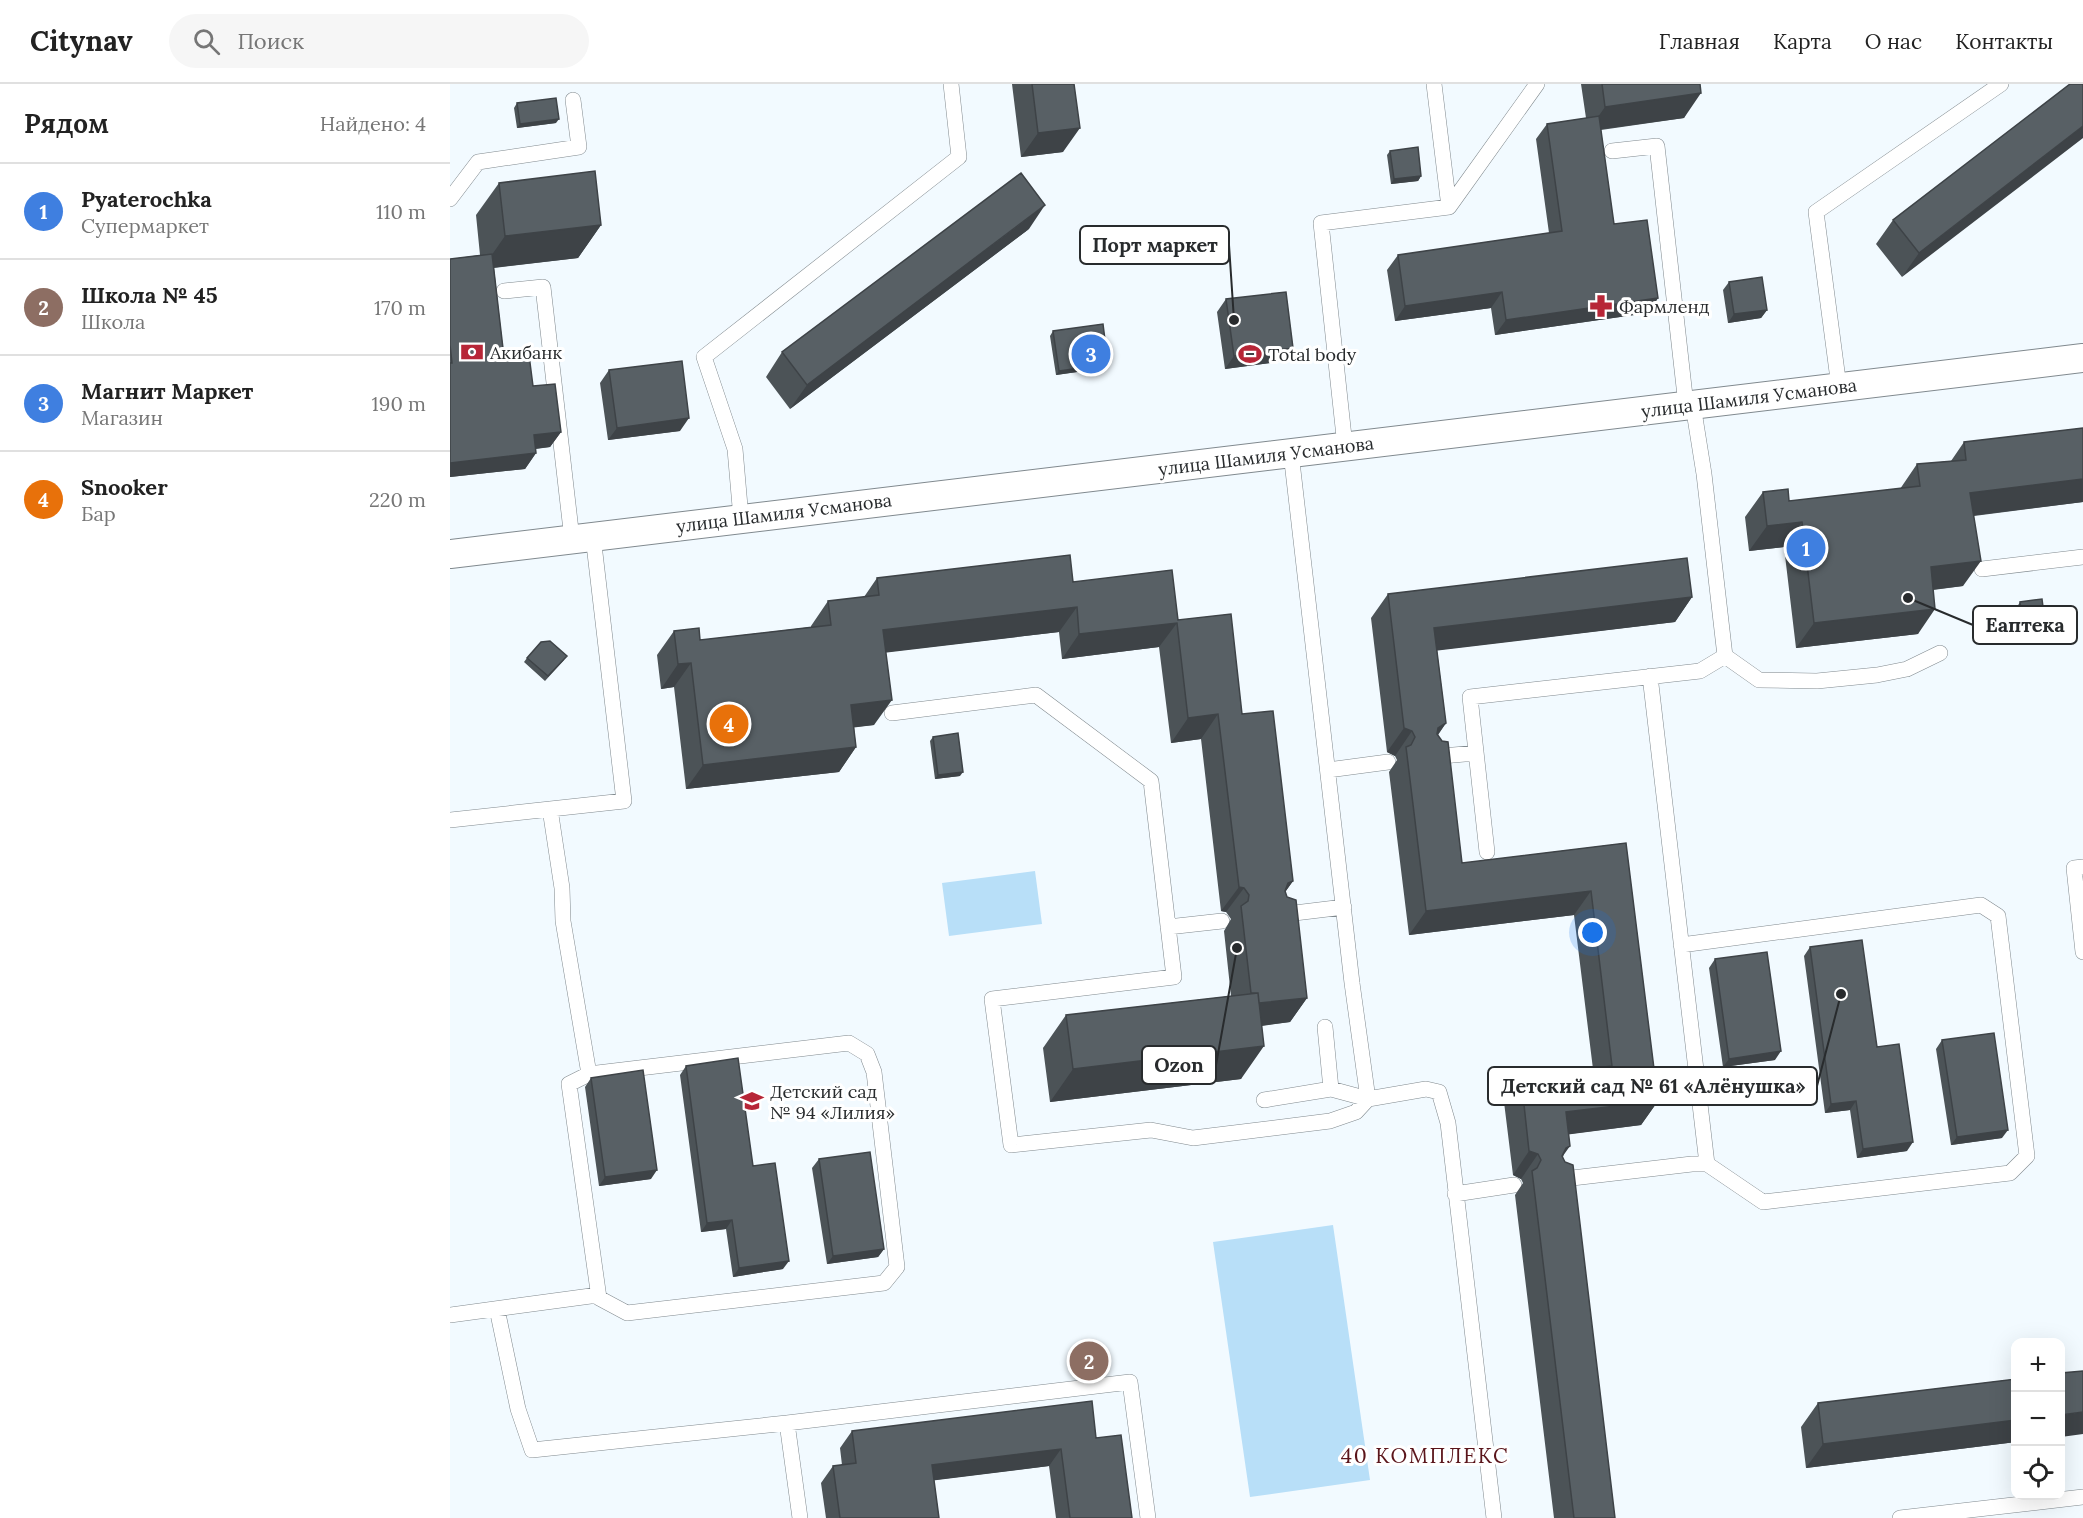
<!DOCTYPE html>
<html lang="ru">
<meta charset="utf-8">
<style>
body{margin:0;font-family:Lora,serif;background:#f6f6f6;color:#222}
.controls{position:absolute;right:18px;bottom:18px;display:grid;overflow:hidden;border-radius:12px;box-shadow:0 6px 24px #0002}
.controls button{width:54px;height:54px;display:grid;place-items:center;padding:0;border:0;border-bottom:2px solid #e0e0e0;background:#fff;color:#222;font:30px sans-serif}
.you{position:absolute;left:1143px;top:849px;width:21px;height:21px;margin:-15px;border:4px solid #fff;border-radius:50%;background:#1a73e8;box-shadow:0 0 0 9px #1a73e833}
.badge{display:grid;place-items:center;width:39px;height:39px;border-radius:50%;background:#b72637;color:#fff;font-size:20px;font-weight:700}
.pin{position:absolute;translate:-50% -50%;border:3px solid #fff;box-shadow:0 2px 6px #0006}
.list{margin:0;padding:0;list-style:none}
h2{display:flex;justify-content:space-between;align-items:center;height:78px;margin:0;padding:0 24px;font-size:26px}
h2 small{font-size:20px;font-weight:400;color:#767676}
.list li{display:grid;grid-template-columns:39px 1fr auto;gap:18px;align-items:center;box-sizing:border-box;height:96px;padding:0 24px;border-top:2px solid #e0e0e0}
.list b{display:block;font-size:22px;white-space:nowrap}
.list p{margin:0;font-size:20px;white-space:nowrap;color:#767676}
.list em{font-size:20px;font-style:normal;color:#767676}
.icon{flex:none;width:33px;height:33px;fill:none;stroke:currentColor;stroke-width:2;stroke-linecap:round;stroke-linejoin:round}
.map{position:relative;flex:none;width:1633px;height:1434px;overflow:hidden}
header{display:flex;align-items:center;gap:36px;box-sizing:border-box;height:84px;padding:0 30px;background:#fff;border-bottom:2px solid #e0e0e0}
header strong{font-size:28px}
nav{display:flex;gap:33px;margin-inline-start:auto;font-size:21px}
.search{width:420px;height:54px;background:#f6f6f6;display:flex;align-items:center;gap:15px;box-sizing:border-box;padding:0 21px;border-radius:33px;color:#767676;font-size:22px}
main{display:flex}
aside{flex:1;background:#fff}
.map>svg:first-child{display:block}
.green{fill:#b8dff8}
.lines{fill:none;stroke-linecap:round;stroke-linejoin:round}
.service-casing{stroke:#80898e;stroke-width:16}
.minor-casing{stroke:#80898e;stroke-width:30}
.service{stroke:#fff;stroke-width:15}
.minor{stroke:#fff;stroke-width:28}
.wall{fill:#4c5357}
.shaded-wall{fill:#3e4347}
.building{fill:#586065;stroke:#3e4347;stroke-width:1.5}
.labels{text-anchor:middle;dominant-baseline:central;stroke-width:6;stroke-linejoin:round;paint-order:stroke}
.poi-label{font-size:18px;fill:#282b2d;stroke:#fff;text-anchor:start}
.street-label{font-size:18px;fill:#282b2d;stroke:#fff}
.quarter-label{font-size:21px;letter-spacing:1.5px;fill:#5a151b;stroke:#fff}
.leader{fill:none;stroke:#282b2d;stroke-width:2}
.callout-dot{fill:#282b2d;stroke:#fff;stroke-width:2}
.callout{fill:#fff;stroke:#282b2d;stroke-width:2}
.callout-label{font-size:20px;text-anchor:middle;font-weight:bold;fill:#282b2d}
</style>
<header>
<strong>Citynav</strong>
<div class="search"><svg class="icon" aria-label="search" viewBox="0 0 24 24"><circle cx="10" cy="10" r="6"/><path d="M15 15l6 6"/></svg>Поиск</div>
<nav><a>Главная</a><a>Карта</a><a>О нас</a><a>Контакты</a></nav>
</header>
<main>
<aside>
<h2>Рядом<small>Найдено: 4</small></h2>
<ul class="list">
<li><span class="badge" style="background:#3f7fe0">1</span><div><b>Pyaterochka</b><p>Супермаркет</p></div><em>110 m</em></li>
<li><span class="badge" style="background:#8d6e63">2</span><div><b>Школа № 45</b><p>Школа</p></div><em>170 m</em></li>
<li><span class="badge" style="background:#3f7fe0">3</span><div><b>Магнит Маркет</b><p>Магазин</p></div><em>190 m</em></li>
<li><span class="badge" style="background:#e8710a">4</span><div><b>Snooker</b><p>Бар</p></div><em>220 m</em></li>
</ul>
</aside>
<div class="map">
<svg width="1633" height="1434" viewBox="0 0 1633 1434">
<rect width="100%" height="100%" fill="#f2faff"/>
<path class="green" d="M 585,787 L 592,840 L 499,852 L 492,799 Z
M 883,1141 L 920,1396 L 800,1413 L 763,1158 Z"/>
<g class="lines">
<g class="service-casing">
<path id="service" d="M 1162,67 L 1207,62 L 1236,321
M 0,115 L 28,78 L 129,63 L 123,16
M 999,123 L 1087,0
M 54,207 L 93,203 L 122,455
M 1389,303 L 1366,128 L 1551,0
M 1243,321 L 1254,390 L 1275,572 L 1309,596 L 1367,597 L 1427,591 L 1457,585 L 1490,569
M 895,362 L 871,139 L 999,123 L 984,0
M 841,369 L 902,899 L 918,1015 L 976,1005 L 989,1008 L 998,1039 L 1044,1434
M 291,434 L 285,365 L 254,273 L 509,73 L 501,0
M 1532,485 L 1633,473
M 1200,592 L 1257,1080 L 1313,1118 L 1560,1089 L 1577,1072 L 1548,832 L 1531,821 L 1231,861
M 442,629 L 586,611 L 701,697 L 724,893 L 542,915 L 561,1061 L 701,1046 L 743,1054 L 880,1037 L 906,1028 L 918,1015 L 881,1005 L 875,943
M 981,673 L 1026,669
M 878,686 L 938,678
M 100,725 L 112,804 L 113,837 L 139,990 L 399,959 L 417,970 L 424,988 L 447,1183 L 434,1199 L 177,1229 L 149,1214 L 119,1000 L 139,990
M 0,736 L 174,717 L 143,452
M 1037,768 L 1020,613 L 1250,587 L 1275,572
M 1633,783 L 1624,784 L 1633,868
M 828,831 L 894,823
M 718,843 L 772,837
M 814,1016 L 881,1005
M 1105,1096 L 1242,1080 L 1257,1080
M 1005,1110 L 1064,1101
M 47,1225 L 68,1325 L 82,1366 L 337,1339 L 680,1298 L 698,1434
M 0,1231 L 148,1211
M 337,1339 L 350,1434
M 1450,1434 L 1633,1413"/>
</g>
<g class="minor-casing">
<path id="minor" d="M 0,470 L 1633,274"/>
</g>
<use href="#service" class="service"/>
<use href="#minor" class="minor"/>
</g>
<path class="wall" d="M 562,0 L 624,0 L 613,68 L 571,73 Z
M 1131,0 L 1250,0 L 1234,34 L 1151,46 L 1164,140 L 1208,214 L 1198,229 L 1045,251 L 1041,224 L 945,237 L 937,186 L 948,171 L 1099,149 L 1086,55 L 1097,40 L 1136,34 Z
M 1620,0 L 1452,193 L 1426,160 L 1443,136 Z
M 67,19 L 106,39 L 67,44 L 64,24 Z
M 940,67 L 971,92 L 968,97 L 941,100 L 937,71 Z
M 49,99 L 151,141 L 128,174 L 44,184 L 54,273 L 83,302 L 111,348 L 100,363 L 86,365 L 86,369 L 75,385 L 0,393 L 0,175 L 30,171 L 26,131 Z
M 579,145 L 340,325 L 316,293 L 332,268 Z
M 1279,198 L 1317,226 L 1311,234 L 1278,239 L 1273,206 Z
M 776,215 L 843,264 L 834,277 L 775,285 L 767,228 Z
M 603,247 L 658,280 L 655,284 L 606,291 L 600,252 Z
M 159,286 L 230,347 L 158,356 L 150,299 Z
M 1633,344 L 1633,418 L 1524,432 L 1513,502 L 1483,506 L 1468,550 L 1346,564 L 1334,463 L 1299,467 L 1295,433 L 1313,408 L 1339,417 L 1450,405 L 1467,380 L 1501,377 L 1514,358 Z
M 427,494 L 623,498 L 728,536 L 792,630 L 843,797 L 835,808 L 857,914 L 840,938 L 812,942 L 791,995 L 600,1018 L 593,964 L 616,931 L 781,912 L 774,847 L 781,835 L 776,828 L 771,827 L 751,655 L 721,659 L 709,563 L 612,575 L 609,548 L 436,568 L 424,641 L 404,643 L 406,663 L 389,688 L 236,705 L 224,603 L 211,605 L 207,571 L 224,547 L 250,556 L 361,543 L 361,542 L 378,517 L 414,513 Z
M 938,510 L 1242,513 L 1225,538 L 987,566 L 996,639 L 988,651 L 1012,779 L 1176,759 L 1208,1017 L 1191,1041 L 1119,1050 L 1113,1073 L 1165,1434 L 1104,1434 L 1065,1111 L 1073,1099 L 1071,1095 L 1063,1091 L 1054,1018 L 1071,993 L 1143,985 L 1124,831 L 959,851 L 939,688 L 947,676 L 945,672 L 937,668 L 921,534 Z
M 1570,518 L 1597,554 L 1594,558 L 1571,561 L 1567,523 Z
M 77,574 L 114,576 L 95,597 L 74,578 Z
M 483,653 L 510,692 L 485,695 L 480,657 Z
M 1360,863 L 1457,1067 L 1407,1074 L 1400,1026 L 1375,1029 L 1354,872 Z
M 1265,875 L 1325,976 L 1273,983 L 1259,884 Z
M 1492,956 L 1552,1054 L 1501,1061 L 1486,965 Z
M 236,982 L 303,1082 L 333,1185 L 283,1193 L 276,1145 L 251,1148 L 230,991 Z
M 141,994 L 201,1095 L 149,1102 L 135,1003 Z
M 369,1075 L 434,1165 L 428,1173 L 377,1180 L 362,1084 Z
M 1566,1295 L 1566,1358 L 1356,1384 L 1351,1343 L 1368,1319 Z
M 402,1347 L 646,1354 L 682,1434 L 606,1434 L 599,1382 L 484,1396 L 489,1434 L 376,1434 L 371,1399 L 383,1382 L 392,1381 L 390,1364 Z"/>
<path class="shaded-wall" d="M 1251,9 L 1234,34 L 1138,47 L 1155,23 Z
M 109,35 L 106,39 L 67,44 L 70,40 Z
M 1633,42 L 1633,54 L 1452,193 L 1469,169 Z
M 630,44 L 613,68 L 571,73 L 588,49 Z
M 971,92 L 968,97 L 941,100 L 944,95 Z
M 595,121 L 579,145 L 340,325 L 357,301 Z
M 151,141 L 128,174 L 32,185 L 55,152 Z
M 1052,208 L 1041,224 L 945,237 L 955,222 Z
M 1208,214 L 1198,229 L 1045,251 L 1056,236 Z
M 1317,226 L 1311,234 L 1278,239 L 1284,230 Z
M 843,264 L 834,277 L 775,285 L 784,272 Z
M 658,280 L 655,284 L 606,291 L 609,287 Z
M 239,334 L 230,347 L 158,356 L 167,344 Z
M 111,348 L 100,363 L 73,366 L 84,351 Z
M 86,369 L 75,385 L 0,393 L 0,379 Z
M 1633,395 L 1633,418 L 1503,434 L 1520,409 Z
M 1352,438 L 1334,463 L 1299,467 L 1317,442 Z
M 1531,477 L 1513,502 L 1463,508 L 1481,483 Z
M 1242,513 L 1225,538 L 967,569 L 984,544 Z
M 627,523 L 609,548 L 416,571 L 433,546 Z
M 1485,525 L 1468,550 L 1346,564 L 1364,539 Z
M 727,539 L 709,563 L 612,575 L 629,550 Z
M 1597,554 L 1594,558 L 1571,561 L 1574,557 Z
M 241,579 L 224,603 L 211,605 L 228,580 Z
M 442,616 L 424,641 L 384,646 L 401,621 Z
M 768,630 L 751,655 L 721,659 L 738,634 Z
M 996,639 L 979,663 L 988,644 Z
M 954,644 L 962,647 L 945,672 L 937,668 Z
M 406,663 L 389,688 L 236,705 L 253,681 Z
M 513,688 L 510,692 L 485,695 L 488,691 Z
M 843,797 L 826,821 L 838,799 Z
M 789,803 L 794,804 L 776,828 L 771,827 Z
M 1141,807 L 1124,831 L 959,851 L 976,827 Z
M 857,914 L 840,938 L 785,945 L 803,920 Z
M 814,962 L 791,995 L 600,1018 L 623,985 Z
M 1331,967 L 1325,976 L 1273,983 L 1279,975 Z
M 1208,1017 L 1191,1041 L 1099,1053 L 1116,1028 Z
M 1406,1017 L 1400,1026 L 1375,1029 L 1381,1020 Z
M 1558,1046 L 1552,1054 L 1501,1061 L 1507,1053 Z
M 1463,1058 L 1457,1067 L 1407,1074 L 1413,1065 Z
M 1120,1062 L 1103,1086 L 1116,1064 Z
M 1079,1067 L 1088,1070 L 1071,1095 L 1063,1091 Z
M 207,1086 L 201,1095 L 149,1102 L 155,1093 Z
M 282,1136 L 276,1145 L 251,1148 L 257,1139 Z
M 434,1165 L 428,1173 L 377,1180 L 383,1172 Z
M 339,1177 L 333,1185 L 283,1193 L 289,1184 Z
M 1633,1328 L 1633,1350 L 1611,1353 L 1611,1331 Z
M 1566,1336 L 1566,1358 L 1356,1384 L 1373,1360 Z
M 611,1365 L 599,1382 L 471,1398 L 482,1381 Z"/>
<path class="building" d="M 582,0 L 624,0 L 630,44 L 588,49 Z
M 1152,0 L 1250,0 L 1251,9 L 1155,23 Z
M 1620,0 L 1633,0 L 1633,42 L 1469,169 L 1443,136 Z
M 106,14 L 109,35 L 70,40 L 67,19 Z
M 1149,32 L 1164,140 L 1197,136 L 1208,214 L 1056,236 L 1052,208 L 955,222 L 948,171 L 1112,147 L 1097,40 Z
M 968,63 L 971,92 L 944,95 L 940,67 Z
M 145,87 L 151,141 L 55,152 L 49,99 Z
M 571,89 L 595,121 L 357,301 L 332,268 Z
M 42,170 L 54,273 L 79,271 L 83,302 L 105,300 L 111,348 L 84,351 L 86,369 L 0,379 L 0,279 L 2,279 L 0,261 L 0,175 Z
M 1312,193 L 1317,226 L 1284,230 L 1279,198 Z
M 836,208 L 843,264 L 784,272 L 776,215 Z
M 653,240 L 658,280 L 609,287 L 603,247 Z
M 232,277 L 239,334 L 167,344 L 159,286 Z
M 1633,344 L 1633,395 L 1520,409 L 1531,477 L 1481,483 L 1485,525 L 1364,539 L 1352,438 L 1317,442 L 1313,408 L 1338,405 L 1339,417 L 1470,402 L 1467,380 L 1516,376 L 1514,358 Z
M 620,471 L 623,498 L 722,486 L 728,536 L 781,530 L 792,630 L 823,627 L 843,797 L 838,799 L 835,807 L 837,813 L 846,816 L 857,914 L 809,919 L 808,909 L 801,909 L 791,822 L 798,817 L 799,811 L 794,804 L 789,803 L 768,630 L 738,634 L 727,539 L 629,550 L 627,523 L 433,546 L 442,616 L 401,621 L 406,663 L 253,681 L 241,579 L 228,580 L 224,547 L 249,544 L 250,556 L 381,541 L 378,517 L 429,511 L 427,494 Z
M 1237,474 L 1242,513 L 984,544 L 996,639 L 988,644 L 987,650 L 992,657 L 998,658 L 1012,779 L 1176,759 L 1208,1017 L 1116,1028 L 1120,1062 L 1116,1064 L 1112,1072 L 1115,1078 L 1123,1081 L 1165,1434 L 1124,1434 L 1082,1087 L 1087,1084 L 1091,1076 L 1088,1070 L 1079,1067 L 1071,993 L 1162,982 L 1141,807 L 976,827 L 956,663 L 961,661 L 965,653 L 962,647 L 954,644 L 938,510 Z
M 1592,515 L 1597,554 L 1574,557 L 1570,518 Z
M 100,557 L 117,572 L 98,592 L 77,574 L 91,558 Z
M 508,649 L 513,688 L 488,691 L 483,653 Z
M 1412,856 L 1427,963 L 1449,960 L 1463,1058 L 1413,1065 L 1406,1017 L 1381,1020 L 1360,863 Z
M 1317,868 L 1331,967 L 1279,975 L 1265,875 Z
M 808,909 L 814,962 L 623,985 L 616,931 Z
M 1544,949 L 1558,1046 L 1507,1053 L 1492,956 Z
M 288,974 L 303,1082 L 325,1079 L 339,1177 L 289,1184 L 282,1136 L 257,1139 L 236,982 Z
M 193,986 L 207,1086 L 155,1093 L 141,994 Z
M 420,1068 L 434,1165 L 383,1172 L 369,1075 Z
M 1633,1287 L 1633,1328 L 1611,1331 L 1611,1289 Z
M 1566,1295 L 1566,1336 L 1373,1360 L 1368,1319 Z
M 642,1317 L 646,1354 L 671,1351 L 682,1434 L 620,1434 L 611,1365 L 482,1381 L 489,1434 L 390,1434 L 383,1382 L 406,1379 L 402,1347 Z"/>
<defs>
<g id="pharmacy-bare" transform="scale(1.8)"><path d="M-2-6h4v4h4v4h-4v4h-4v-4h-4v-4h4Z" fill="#b72637" stroke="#fff" stroke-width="2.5" paint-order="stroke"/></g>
<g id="bank-bare" transform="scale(1.8)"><path d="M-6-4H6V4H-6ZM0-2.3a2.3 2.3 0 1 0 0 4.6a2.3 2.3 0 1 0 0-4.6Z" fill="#b72637" stroke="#fff" stroke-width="2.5" paint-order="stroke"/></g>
<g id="stadium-bare" transform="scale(1.8)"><path d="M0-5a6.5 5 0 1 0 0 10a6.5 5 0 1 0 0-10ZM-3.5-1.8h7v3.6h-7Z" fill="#b72637" stroke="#fff" stroke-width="2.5" paint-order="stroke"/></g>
<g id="school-bare" transform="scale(1.8)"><path d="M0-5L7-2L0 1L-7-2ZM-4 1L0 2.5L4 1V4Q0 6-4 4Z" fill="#b72637" stroke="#fff" stroke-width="2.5" paint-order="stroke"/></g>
</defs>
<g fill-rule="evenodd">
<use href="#pharmacy-bare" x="1151" y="222"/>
<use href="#bank-bare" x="22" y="268"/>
<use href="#stadium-bare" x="800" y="270"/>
<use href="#school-bare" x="302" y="1017"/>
</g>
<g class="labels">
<g class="poi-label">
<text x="1169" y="222">Фармленд</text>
<text x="40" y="268">Акибанк</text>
<text x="818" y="270">Total body</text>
<text x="320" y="1007">Детский сад<tspan x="320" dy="21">№ 94 «Лилия»</tspan></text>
</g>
<g class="street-label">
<text transform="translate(1299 314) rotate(-7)">улица Шамиля Усманова</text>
<text transform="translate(816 372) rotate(-7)">улица Шамиля Усманова</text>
<text transform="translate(334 429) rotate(-7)">улица Шамиля Усманова</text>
</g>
<g class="quarter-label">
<text x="975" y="1371">40 КОМПЛЕКС</text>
</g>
</g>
<path class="leader" d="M784 236L779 161M1458 514L1523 541M787 864L766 981M1391 910L1367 1002"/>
<g class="callout-dot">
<circle cx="784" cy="236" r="6"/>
<circle cx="1458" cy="514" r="6"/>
<circle cx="787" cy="864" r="6"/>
<circle cx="1391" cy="910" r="6"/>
</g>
<g class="callout">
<rect x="630" y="142" width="149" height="38" rx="6"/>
<rect x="1523" y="522" width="104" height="38" rx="6"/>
<rect x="692" y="962" width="74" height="38" rx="6"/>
<rect x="1038" y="983" width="329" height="38" rx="6"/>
</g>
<g class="callout-label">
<text x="705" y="168">Порт маркет</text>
<text x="1575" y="548">Еаптека</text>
<text x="729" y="988">Ozon</text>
<text x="1203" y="1009">Детский сад № 61 «Алёнушка»</text>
</g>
</svg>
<div class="controls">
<button>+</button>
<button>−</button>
<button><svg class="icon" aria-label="locate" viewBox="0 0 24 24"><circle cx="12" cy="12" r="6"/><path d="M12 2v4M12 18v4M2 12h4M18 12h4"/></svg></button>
</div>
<div class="you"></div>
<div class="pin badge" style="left:1356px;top:464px;background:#3f7fe0">1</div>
<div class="pin badge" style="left:639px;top:1277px;background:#8d6e63">2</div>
<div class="pin badge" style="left:641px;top:270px;background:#3f7fe0">3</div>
<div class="pin badge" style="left:279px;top:640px;background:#e8710a">4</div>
</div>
</main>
